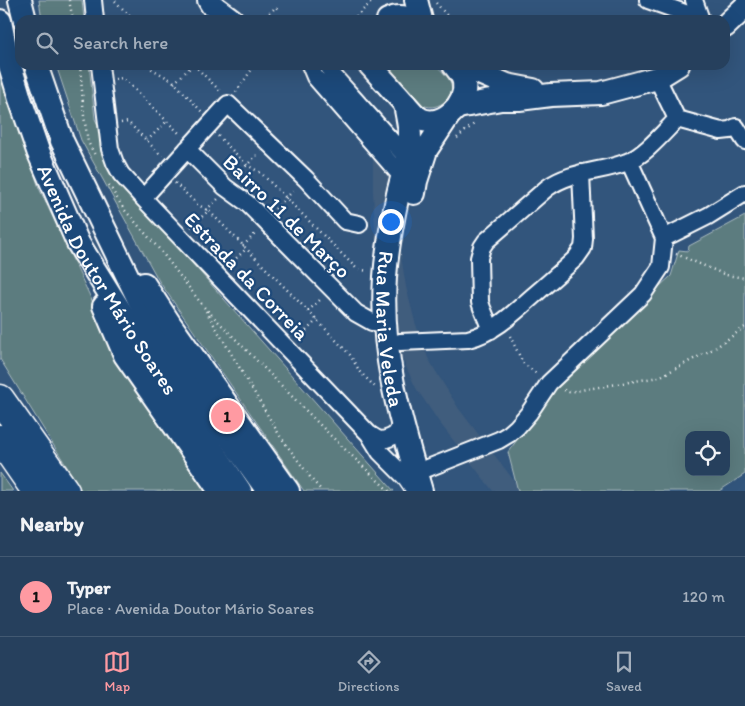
<!DOCTYPE html>
<meta charset="utf-8">
<style>
body{margin:0;font-family:Itim,sans-serif;background:#324b66;color:#f1f3f6}
.controls{position:absolute;right:15px;bottom:15px;display:grid;overflow:hidden;border-radius:10px;box-shadow:0 5px 20px #0002}
.controls button{width:45px;height:45px;display:grid;place-items:center;padding:0;border:0;border-bottom:1px solid #425972;background:#26405d;color:#f1f3f6;font:25px sans-serif}
.you{position:absolute;left:390px;top:221px;width:18px;height:18px;margin:-12px;border:4px solid #fff;border-radius:50%;background:#1a73e8;box-shadow:0 0 0 8px #1a73e833}
.badge{display:grid;place-items:center;width:32px;height:32px;border-radius:50%;background:#ff9aa2;color:#111;font-size:16px;font-weight:700}
.pin{position:absolute;translate:-50% -50%;border:2px solid #fff;box-shadow:0 1px 5px #0006}
.list{margin:0;padding:0;list-style:none}
h2{display:flex;justify-content:space-between;align-items:center;height:65px;margin:0;padding:0 20px;font-size:21px}
h2 small{font-size:16px;font-weight:400;color:#a4afbc}
.list li{display:grid;grid-template-columns:32px 1fr auto;gap:15px;align-items:center;box-sizing:border-box;height:80px;padding:0 20px;border-top:1px solid #425972}
.list b{display:block;font-size:19px;white-space:nowrap}
.list p{margin:0;font-size:16px;white-space:nowrap;color:#a4afbc}
.list em{font-size:16px;font-style:normal;color:#a4afbc}
.icon{flex:none;width:28px;height:28px;fill:none;stroke:currentColor;stroke-width:2;stroke-linecap:round;stroke-linejoin:round}
.map{position:relative;flex:none;width:745px;height:491px;overflow:hidden}
.search{position:absolute;background:#26405d;box-shadow:0 5px 20px #0002;left:15px;right:15px;top:15px;height:55px;display:flex;align-items:center;gap:12px;box-sizing:border-box;padding:0 18px;border-radius:15px;color:#a4afbc;font-size:19px}
.sheet{height:145px;background:#26405d}
nav{display:flex;justify-content:space-around;align-items:center;box-sizing:border-box;height:70px;border-top:1px solid #425972;background:#26405d;font-size:14px;color:#a4afbc}
nav a{display:grid;justify-items:center;gap:2px}
nav .on{color:#ff9aa2}
.map>svg:first-child{display:block}
.built{fill:#405d7d}
.green{fill:#5b7b7f;stroke:#adbdbf;fill-rule:evenodd}
.lines{fill:none;stroke-linecap:round;stroke-linejoin:round}
.street-casing{stroke:#fff;stroke-width:20}
.secondary-casing{stroke:#fff;stroke-width:26}
.highway-casing{stroke:#fff;stroke-width:31}
.path{stroke:#fff;stroke-width:2.5;stroke-dasharray:1 4;stroke-linecap:butt}
.street{stroke:#1f4a7a;stroke-width:16}
.secondary{stroke:#1f4a7a;stroke-width:22}
.highway{stroke:#1f4a7a;stroke-width:28}
.labels{text-anchor:middle;dominant-baseline:central;stroke-width:4.5;stroke-linejoin:round;paint-order:stroke}
.street-label{font-size:21px;fill:#fff;stroke:#1f4a7a}
</style>
<div class="map">
<svg width="745" height="491" viewBox="0 0 745 491">
<rect width="100%" height="100%" fill="#32557c"/>
<filter id="ink" filterUnits="userSpaceOnUse"><feTurbulence type="fractalNoise" baseFrequency=".02" numOctaves="2"/><feDisplacementMap in="SourceGraphic" scale="10" xChannelSelector="R" yChannelSelector="G"/><feConvolveMatrix kernelMatrix="1 2 1 2 8 2 1 2 1" color-interpolation-filters="sRGB"/></filter>
<g filter="url(#ink)">
<path class="built" d="M 373,153 L 400,156 L 398,214 L 402,262 L 406,287 L 415,322 L 428,358 L 438,375 L 459,409 L 522,491 L 493,491 L 439,422 L 416,388 L 407,369 L 399,350 L 377,265 L 373,192 Z"/>
<path class="green" d="M 39,0 L 82,0 L 84,20 L 42,20 Z
M 56,65 L 89,65 L 95,119 L 138,202 L 394,491 L 304,491 L 159,281 L 81,140 Z
M 387,65 L 436,65 C 441,71 449,77 451,84 C 455,99 435,113 421,104 Z
M 0,71 L 39,188 L 121,362 L 211,491 L 82,491 L 0,359 Z
M 745,216 L 745,474 L 719,491 L 518,491 L 508,452 L 550,396 L 583,356 L 671,276 L 679,250 L 688,251 L 689,246 ZM 689,435 L 726,435 L 726,472 L 689,472 Z
M 0,473 L 13,491 L 0,491 Z"/>
<g class="lines">
<g class="street-casing">
<path id="street" d="M 93,0 L 95,20
M 648,0 L 699,18
M 694,0 L 701,20
M 100,65 L 110,149 L 115,163 L 121,174 L 143,198 L 369,434 L 380,452 L 406,478 L 415,491
M 310,65 L 315,77 L 402,177 L 409,179
M 328,65 L 332,74 L 338,81 L 407,158 L 410,165
M 657,78 L 677,119
M 677,119 L 721,131 L 730,130 L 736,127 L 745,141
M 187,149 L 225,187 L 247,203 L 356,313 L 372,322 L 385,323
M 143,198 L 228,104 L 306,179 L 345,221 L 359,224
M 664,238 L 708,216 L 745,193
M 491,330 L 482,308 L 480,302 L 479,258 L 482,247 L 486,241 L 547,188 C 572,170 600,173 627,162 C 644,156 664,132 677,119
M 400,342 L 468,339 C 493,333 513,314 532,297 C 547,284 562,271 576,258 L 583,248 L 584,239 L 581,173
M 369,434 C 372,436 377,439 380,440 C 383,440 387,439 389,438 C 399,435 400,427 400,417
M 428,468 L 499,440 L 509,434 L 517,427 L 529,413 L 549,383 L 643,294 L 661,267 L 664,238 L 629,161"/>
</g>
<g class="secondary-casing">
<g id="secondary">
<path d="M 20,0 L 25,20"/>
<path d="M 209,0 L 212,5 L 232,20"/>
<path d="M 416,0 L 421,20"/>
<path d="M 388,20 C 396,16 404,16 412,20"/>
<path id="s1" d="M 0,21 L 6,52 L 20,99 L 38,151 L 78,243 L 141,344 L 240,491"/>
<path d="M 725,26 L 745,7"/>
<path d="M 36,65 L 62,141 L 156,335 L 268,491"/>
<path d="M 370,65 L 414,114 C 416,116 418,117 420,119 C 442,129 468,104 464,82 C 463,75 458,70 454,65"/>
<path d="M 456,65 L 477,72 L 507,85 L 533,90"/>
<path id="s2" d="M 405,104 C 407,116 410,127 410,138 C 409,157 402,176 398,194 C 392,222 387,249 385,277 C 380,353 400,419 421,491"/>
<path d="M 458,107 L 501,99 L 519,99 L 551,95 L 601,93 L 657,78 L 678,65"/>
<path d="M 414,193 L 416,181 L 426,150 L 449,115"/>
<path d="M 144,284 L 170,324 L 288,491"/>
<path d="M 104,306 L 125,355 L 220,491"/>
</g>
</g>
<g class="highway-casing">
<path id="highway" d="M 0,399 L 65,491
M 0,439 L 36,491"/>
</g>
<path class="path" d="M 69,0 L 73,20
M 115,1 L 134,20
M 436,3 L 451,20
M 140,20 L 142,18 L 145,20
M 262,20 L 276,7 L 279,11
M 352,20 L 374,0
M 80,65 L 84,116 L 88,142 L 95,155
M 148,65 L 152,69 L 173,81 L 202,112
M 194,65 L 221,92
M 115,79 L 123,78 L 181,135
M 174,83 L 193,65
M 236,92 L 255,65
M 121,123 L 128,122 L 162,156
M 218,136 L 247,165 L 261,173 L 357,269 L 368,271
M 457,138 L 474,124
M 147,141 L 167,121
M 235,177 L 259,153
M 175,183 L 197,204 L 210,212 L 317,320 L 350,355 L 360,372 L 375,387
M 109,185 L 123,208 L 160,250 L 204,307 L 330,435 L 389,491
M 275,209 L 296,188
M 206,210 L 218,199
M 191,227 L 208,211
M 243,246 L 256,233
M 676,254 L 726,275 L 745,278
M 229,265 L 246,249
M 206,311 L 280,436 L 313,481 L 322,491
M 308,311 L 322,298
M 510,336 L 523,363 L 538,375
M 299,338 L 317,320
M 564,390 L 569,392 L 659,377 L 715,348 L 745,327"/>
<use href="#street" class="street"/>
<use href="#secondary" class="secondary"/>
<use href="#highway" class="highway"/>
</g>
</g>
<g class="labels">
<g class="street-label">
<text transform="translate(287 216) rotate(44)">Bairro 11 de Março</text>
<text transform="translate(247 276) rotate(46)">Estrada da Correia</text>
<text stroke="none"><textPath href="#s1" startOffset="282">Avenida Doutor Mário Soares</textPath></text>
<text stroke="none"><textPath href="#s2" startOffset="228">Rua Maria Veleda</textPath></text>
</g>
</g>
</svg>
<div class="controls">
<button><svg class="icon" aria-label="locate" viewBox="0 0 24 24"><circle cx="12" cy="12" r="6"/><path d="M12 2v4M12 18v4M2 12h4M18 12h4"/></svg></button>
</div>
<div class="you"></div>
<div class="pin badge" style="left:227px;top:416px">1</div>
<div class="search"><svg class="icon" aria-label="search" viewBox="0 0 24 24"><circle cx="10" cy="10" r="6"/><path d="M15 15l6 6"/></svg>Search here</div>
</div>
<section class="sheet">
<h2>Nearby<small></small></h2>
<ul class="list">
<li><span class="badge">1</span><div><b>Typer</b><p>Place · Avenida Doutor Mário Soares</p></div><em>120 m</em></li>
</ul>
</section>
<nav>
<a class="on"><svg class="icon" aria-label="map" viewBox="0 0 24 24"><path d="M3 6l6-2 6 2 6-2v14l-6 2-6-2-6 2zM9 4v14M15 6v14"/></svg>Map</a>
<a><svg class="icon" aria-label="directions" viewBox="0 0 24 24"><path d="M12 3l9 9-9 9-9-9zM9 14v-3h6M13 9l2 2-2 2"/></svg>Directions</a>
<a><svg class="icon" aria-label="saved" viewBox="0 0 24 24"><path d="M7 4h10v16l-5-4-5 4z"/></svg>Saved</a>
</nav>
